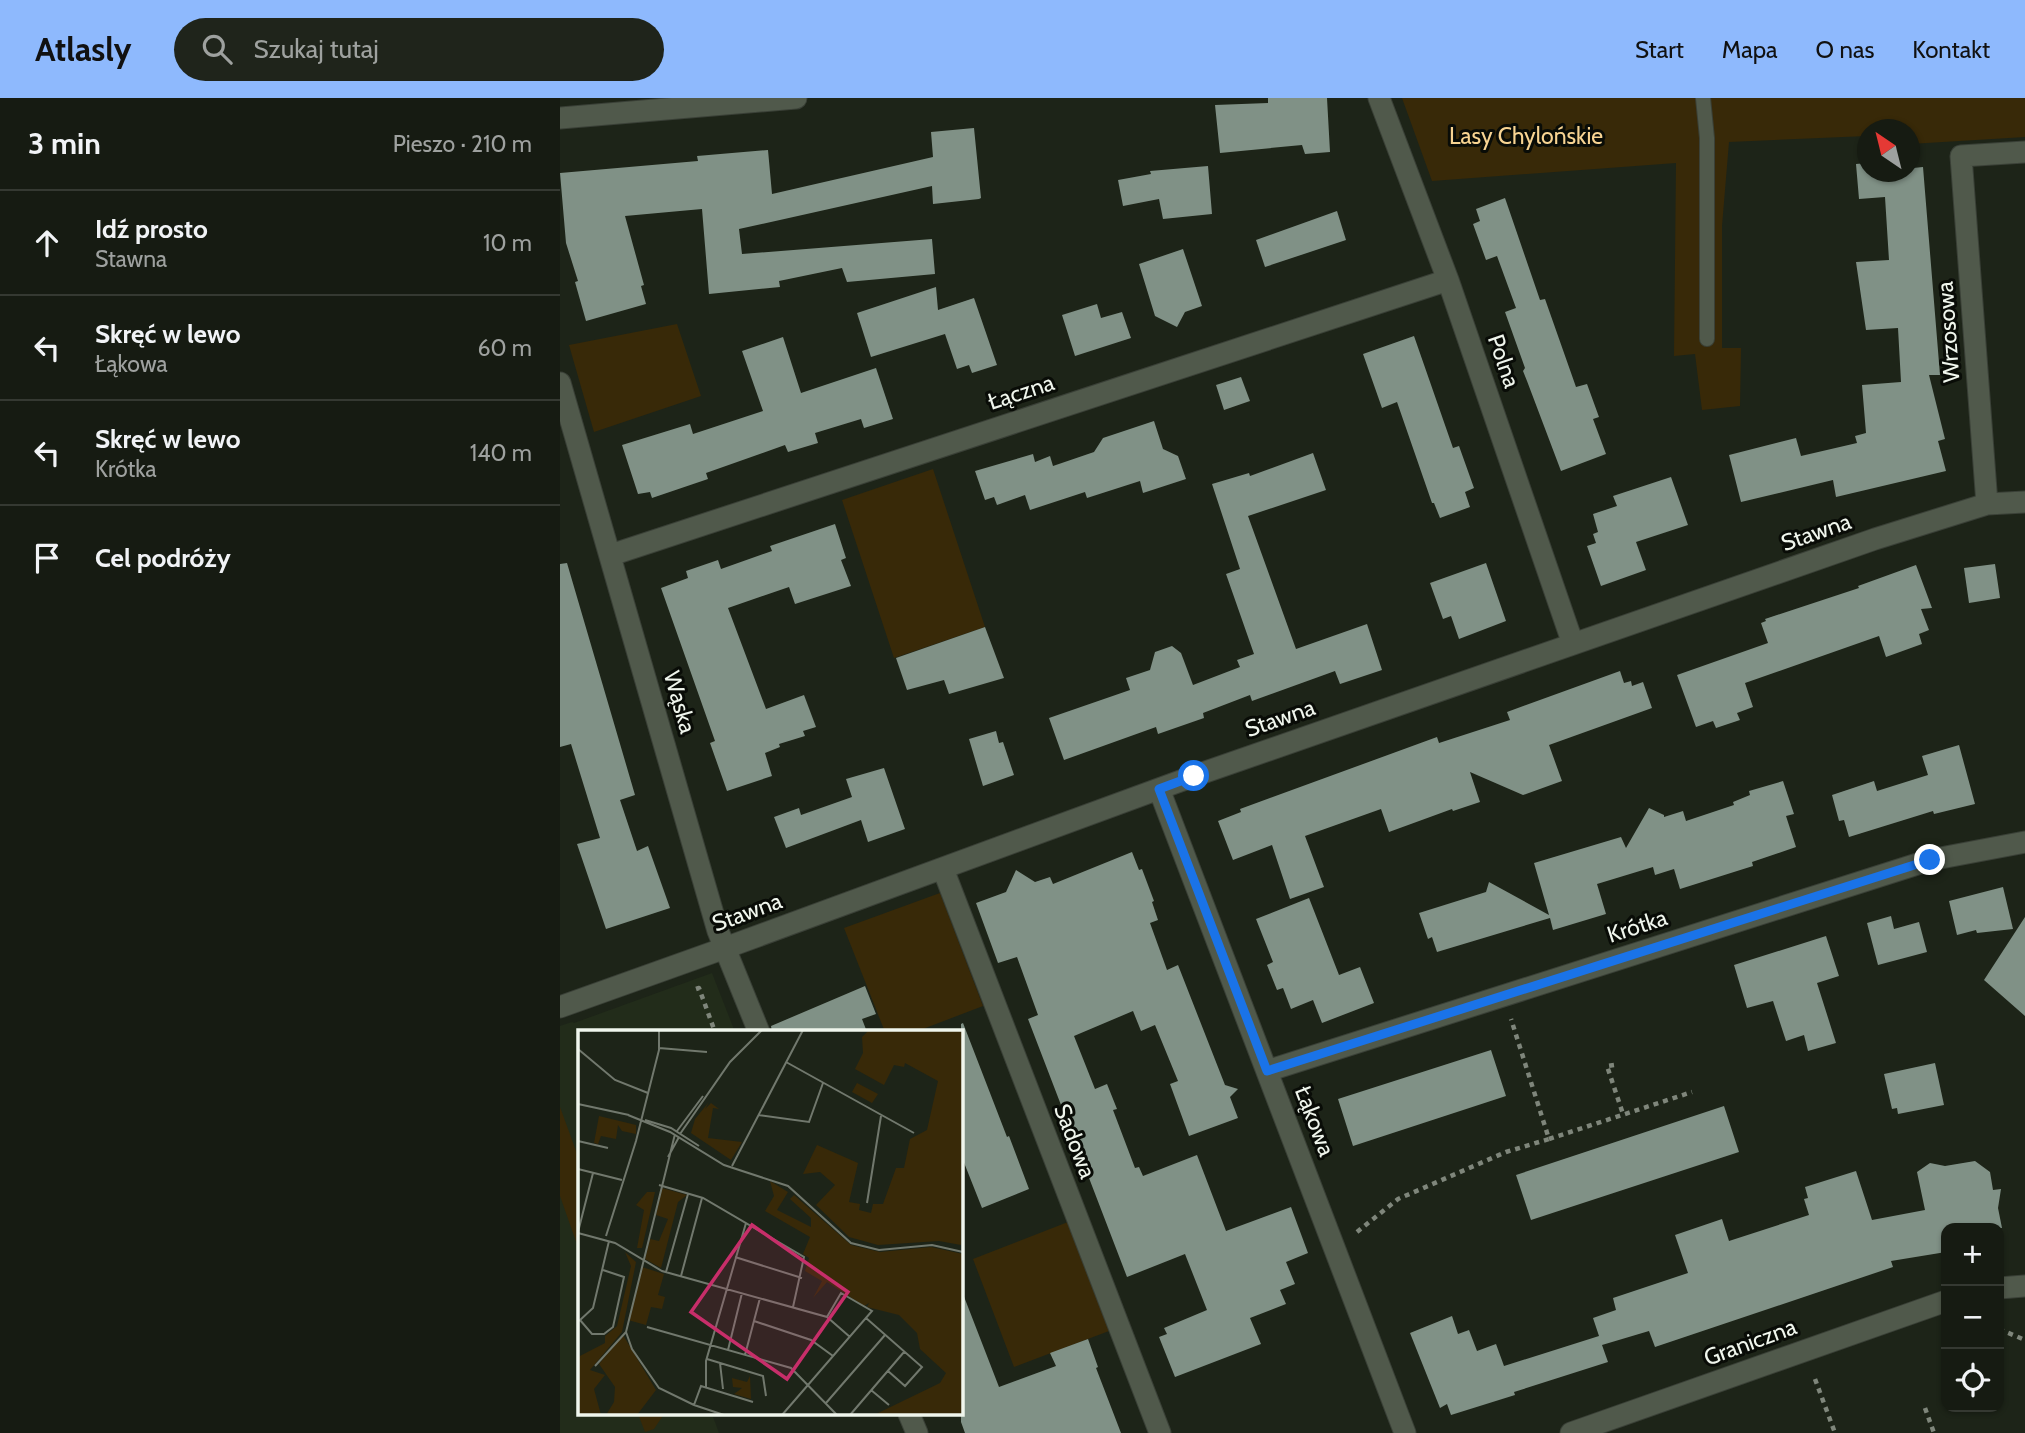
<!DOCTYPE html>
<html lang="pl">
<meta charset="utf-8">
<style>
body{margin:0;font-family:Cabin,sans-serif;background:#1f241b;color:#f1f3f6}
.controls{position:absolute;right:21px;bottom:21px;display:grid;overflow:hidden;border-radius:14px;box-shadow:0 2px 5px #0004}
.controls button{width:63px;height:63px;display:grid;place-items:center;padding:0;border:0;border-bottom:2px solid #353932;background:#161b12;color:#f1f3f6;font:35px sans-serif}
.compass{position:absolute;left:1297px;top:21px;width:63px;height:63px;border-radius:50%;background:#161b12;box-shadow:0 2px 5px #0004;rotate:325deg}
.stop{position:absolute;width:21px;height:21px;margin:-16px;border:5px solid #1a73e8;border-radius:50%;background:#fff}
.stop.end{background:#1a73e8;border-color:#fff;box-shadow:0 2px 7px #0008}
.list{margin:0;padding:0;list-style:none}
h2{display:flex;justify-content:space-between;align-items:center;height:91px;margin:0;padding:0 28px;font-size:30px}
h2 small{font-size:23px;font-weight:400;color:#9ea19f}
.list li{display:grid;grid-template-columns:46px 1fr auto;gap:21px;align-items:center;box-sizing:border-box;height:105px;padding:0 28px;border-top:2px solid #353932}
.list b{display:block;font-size:26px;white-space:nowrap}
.list p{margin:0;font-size:23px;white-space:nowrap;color:#9ea19f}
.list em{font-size:23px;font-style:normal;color:#9ea19f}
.icon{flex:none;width:38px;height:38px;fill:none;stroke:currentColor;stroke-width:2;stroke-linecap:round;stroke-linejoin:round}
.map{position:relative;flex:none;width:1465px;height:1335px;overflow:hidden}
header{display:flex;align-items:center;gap:42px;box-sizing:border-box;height:98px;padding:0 35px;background:#8eb9fd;color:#111}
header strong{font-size:33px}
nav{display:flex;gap:38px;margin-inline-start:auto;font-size:24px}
.search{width:490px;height:63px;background:#1f241b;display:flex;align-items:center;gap:18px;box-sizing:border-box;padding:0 24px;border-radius:38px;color:#9ea19f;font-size:26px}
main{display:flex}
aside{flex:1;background:#161b12}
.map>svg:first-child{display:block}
.built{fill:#222c1a}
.green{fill:#382908}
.building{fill:#809186}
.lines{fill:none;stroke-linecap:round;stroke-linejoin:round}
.service-casing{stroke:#3a4037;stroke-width:16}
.minor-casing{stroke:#3a4037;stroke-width:23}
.path{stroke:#7f867b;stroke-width:4.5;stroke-dasharray:5 5;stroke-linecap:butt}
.service{stroke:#50594b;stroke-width:14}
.minor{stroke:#50594b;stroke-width:21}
.route{stroke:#1a73e8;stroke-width:9}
.labels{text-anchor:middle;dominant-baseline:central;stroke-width:6;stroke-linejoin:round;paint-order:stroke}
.park-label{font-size:23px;fill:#f8d492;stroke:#090c07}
.street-label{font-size:23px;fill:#f0f6ed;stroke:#090c07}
.inset-road{fill:none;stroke:#71786d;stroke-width:2}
.view{fill:#c72e6a;fill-opacity:0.15;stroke:#c72e6a;stroke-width:3.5}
.inset-edge{fill:none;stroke:#f0f6ed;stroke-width:3.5}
</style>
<header>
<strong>Atlasly</strong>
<div class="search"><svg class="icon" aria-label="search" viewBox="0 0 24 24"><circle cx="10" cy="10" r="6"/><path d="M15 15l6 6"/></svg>Szukaj tutaj</div>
<nav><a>Start</a><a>Mapa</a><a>O nas</a><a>Kontakt</a></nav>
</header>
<main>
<aside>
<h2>3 min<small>Pieszo · 210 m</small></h2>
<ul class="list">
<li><svg class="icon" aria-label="ahead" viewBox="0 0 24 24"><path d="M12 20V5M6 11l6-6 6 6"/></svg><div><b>Idź prosto</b><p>Stawna</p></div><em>10 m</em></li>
<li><svg class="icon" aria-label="left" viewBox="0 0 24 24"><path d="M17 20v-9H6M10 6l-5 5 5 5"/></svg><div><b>Skręć w lewo</b><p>Łąkowa</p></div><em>60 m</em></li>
<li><svg class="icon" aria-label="left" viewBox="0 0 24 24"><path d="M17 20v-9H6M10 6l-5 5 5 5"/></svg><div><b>Skręć w lewo</b><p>Krótka</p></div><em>140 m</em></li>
<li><svg class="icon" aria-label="arrive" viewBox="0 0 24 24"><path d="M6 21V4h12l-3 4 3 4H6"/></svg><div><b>Cel podróży</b></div></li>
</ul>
</aside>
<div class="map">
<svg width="1465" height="1335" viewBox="0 0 1465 1335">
<rect width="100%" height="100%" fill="#1d2418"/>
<path class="built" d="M 152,875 L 175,934 L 19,934 L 19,1316 L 152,1316 L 159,1335 L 0,1335 L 0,928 L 12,924 L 14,925 Z"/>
<path class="green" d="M 842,0 L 1465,0 L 1465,39 L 1350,46 L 1350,32 L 1308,32 L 1307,38 L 1169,44 L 1162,128 L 1162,250 L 1181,250 L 1180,308 L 1142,312 L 1135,256 L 1114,258 L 1116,65 L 872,83 Z
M 117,226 L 141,298 L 34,334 L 9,247 Z
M 373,371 L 425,529 L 334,560 L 282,402 Z
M 380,795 L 423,908 L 355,934 L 325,934 L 284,830 Z
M 0,1009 L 19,1061 L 19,1152 L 0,1098 Z
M 508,1124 L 549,1233 L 454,1269 L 413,1161 Z
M 78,1316 L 104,1316 L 94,1331 L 85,1334 Z"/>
<path class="building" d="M 708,0 L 767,0 L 770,54 L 745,56 L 742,47 L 660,55 L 655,7 L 708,5 Z
M 414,30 L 421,100 L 419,101 L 373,106 L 372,88 L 179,131 L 182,156 L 372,141 L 375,176 L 287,184 L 282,170 L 219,183 L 220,189 L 149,196 L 142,111 L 65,118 L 84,187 L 81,188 L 86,206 L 26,223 L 15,184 L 18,183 L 6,145 L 0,75 L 138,63 L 137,58 L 208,52 L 212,96 L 373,59 L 371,34 Z
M 1349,63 L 1352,63 L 1353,70 L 1363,69 L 1380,277 L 1369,277 L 1385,341 L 1378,343 L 1386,373 L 1276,399 L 1273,382 L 1181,404 L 1169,357 L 1236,340 L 1241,358 L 1297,345 L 1295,338 L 1306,335 L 1302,287 L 1341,284 L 1338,230 L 1306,232 L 1296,164 L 1329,162 L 1325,99 L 1299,101 L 1296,66 L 1307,65 L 1307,74 L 1349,74 Z
M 648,68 L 652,116 L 603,121 L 599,101 L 563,108 L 558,82 L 591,76 L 590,73 Z
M 945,100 L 980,202 L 985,201 L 1016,289 L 1027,286 L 1039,319 L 1033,321 L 1046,356 L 1001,373 L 967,283 L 963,273 L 965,270 L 945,214 L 956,210 L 937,158 L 926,162 L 913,126 L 920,123 L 916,111 Z
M 777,113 L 786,142 L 705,169 L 696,142 Z
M 623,151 L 642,208 L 625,214 L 617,229 L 595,218 L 579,166 Z
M 376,189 L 378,212 L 414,200 L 437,267 L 412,275 L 409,267 L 397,271 L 385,236 L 311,259 L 297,215 Z
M 537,206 L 541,220 L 562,214 L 571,240 L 515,258 L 502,217 Z
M 854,238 L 893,350 L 899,348 L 914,390 L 905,394 L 910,409 L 880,420 L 874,405 L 872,405 L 837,304 L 822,310 L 803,256 Z
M 223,239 L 241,295 L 316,270 L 333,321 L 304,330 L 301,321 L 255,335 L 258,345 L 228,354 L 225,347 L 146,375 L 148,381 L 92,400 L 90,394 L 78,396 L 62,347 L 130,326 L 133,336 L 203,313 L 182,253 Z
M 681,279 L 690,303 L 664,312 L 656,287 Z
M 594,323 L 603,351 L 618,358 L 626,381 L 583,395 L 580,383 L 527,400 L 525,394 L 470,412 L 465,397 L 437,407 L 434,399 L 425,402 L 415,373 L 473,356 L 475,364 L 490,358 L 493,368 L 534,354 L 543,340 Z
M 753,355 L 766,392 L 688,418 L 736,551 L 807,526 L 822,572 L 780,586 L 775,573 L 692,603 L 690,597 L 643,615 L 644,620 L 598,636 L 596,629 L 504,662 L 489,620 L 570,592 L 566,580 L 590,572 L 595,554 L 612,548 L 621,555 L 633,587 L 680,569 L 677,562 L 694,556 L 666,476 L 680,471 L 652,386 L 689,375 L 690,378 Z
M 1111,379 L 1128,427 L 1076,444 L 1086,472 L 1041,488 L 1027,448 L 1036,445 L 1033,436 L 1038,434 L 1033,416 L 1057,408 L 1053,398 Z
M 275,426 L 286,460 L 281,462 L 291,488 L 235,506 L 229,489 L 168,510 L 206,611 L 244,597 L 256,629 L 243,633 L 245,638 L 219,646 L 220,649 L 205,655 L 212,678 L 167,693 L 150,645 L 155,643 L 101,490 L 128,480 L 126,473 L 158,462 L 161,471 L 212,453 L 210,448 Z
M 7,465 L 75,697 L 60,702 L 77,753 L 88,748 L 110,810 L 46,831 L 17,746 L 40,740 L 11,646 L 0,649 L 0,466 Z
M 926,465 L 946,523 L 899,541 L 891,518 L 883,521 L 870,485 Z
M 1435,466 L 1440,500 L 1409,505 L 1404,470 Z
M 1356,467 L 1372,510 L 1361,511 L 1369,532 L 1359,536 L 1362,546 L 1326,559 L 1319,538 L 1185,585 L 1193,609 L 1177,615 L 1180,622 L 1156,630 L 1153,623 L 1136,629 L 1117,577 L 1208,545 L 1201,525 L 1206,523 L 1205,521 L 1299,490 L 1298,488 Z
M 425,529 L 444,580 L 389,596 L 384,582 L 347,592 L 336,560 Z
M 1060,573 L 1064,585 L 1071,583 L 1072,588 L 1083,584 L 1092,610 L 989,647 L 1002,683 L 963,697 L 910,674 L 920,704 L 893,713 L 892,711 L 829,734 L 821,711 L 745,738 L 764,789 L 730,801 L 712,747 L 673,762 L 658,723 L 681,714 L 680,711 L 877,639 L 879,645 L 950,622 L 947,614 Z
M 436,633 L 439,645 L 443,644 L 454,677 L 423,688 L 409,641 Z
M 1399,647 L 1415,706 L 1374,716 L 1373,713 L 1289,739 L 1284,722 L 1279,723 L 1272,697 L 1314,683 L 1317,693 L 1368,677 L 1362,658 Z
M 324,670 L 345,731 L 308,744 L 301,722 L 226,750 L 214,719 L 239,710 L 241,717 L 292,699 L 286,681 Z
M 1223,683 L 1234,716 L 1226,718 L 1236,749 L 1192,764 L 1193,768 L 1120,791 L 1114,771 L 1095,777 L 1093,769 L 1037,786 L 1046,816 L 993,832 L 990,820 L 877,854 L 872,839 L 868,841 L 859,815 L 926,794 L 929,784 L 989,817 L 974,765 L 1061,739 L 1066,750 L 1089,710 L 1104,717 L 1104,719 L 1123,713 L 1126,723 L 1174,707 L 1173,704 L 1190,697 L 1189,693 Z
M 572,754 L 579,772 L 582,771 L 594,803 L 592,804 L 598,822 L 590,825 L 607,872 L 618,867 L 665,987 L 678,991 L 670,999 L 678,1020 L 629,1038 L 610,986 L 618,983 L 595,927 L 581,933 L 573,913 L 514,938 L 535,991 L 547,986 L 557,1011 L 553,1012 L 575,1070 L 579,1069 L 583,1078 L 637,1057 L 666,1133 L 731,1109 L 748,1155 L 726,1164 L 735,1186 L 720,1192 L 726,1206 L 690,1220 L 701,1246 L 615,1279 L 599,1239 L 607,1236 L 604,1230 L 647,1212 L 625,1156 L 567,1179 L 468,921 L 478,917 L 457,859 L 438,865 L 416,805 L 446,794 L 456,772 L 475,784 L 490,779 L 493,786 Z
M 1443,789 L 1453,831 L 1417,835 L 1416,832 L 1397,837 L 1389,803 Z
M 749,800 L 779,877 L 800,869 L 814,905 L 762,925 L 753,902 L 731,911 L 723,890 L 717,892 L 707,867 L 713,864 L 696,821 Z
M 1331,818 L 1334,831 L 1359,824 L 1367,854 L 1318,867 L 1307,825 Z
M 1465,819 L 1465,918 L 1424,882 Z
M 1266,838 L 1279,878 L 1257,885 L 1276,945 L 1248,953 L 1244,937 L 1226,943 L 1213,903 L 1187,910 L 1174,867 Z
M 305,888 L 316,916 L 302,921 L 307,934 L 212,934 L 211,928 Z
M 403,925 L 447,1039 L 449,1038 L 469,1091 L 422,1110 L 401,1057 L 401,926 Z
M 931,952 L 946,998 L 793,1048 L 778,1001 Z
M 1375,965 L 1384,1007 L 1338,1016 L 1337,1010 L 1332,1011 L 1324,976 Z
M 1164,1008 L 1179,1054 L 971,1122 L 956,1077 Z
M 1415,1063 L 1430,1074 L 1433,1092 L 1441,1091 L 1438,1110 L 1442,1130 L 1386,1130 L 1386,1154 L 1331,1163 L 1333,1169 L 1095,1249 L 1089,1233 L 1042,1247 L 1048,1264 L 954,1294 L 955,1297 L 891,1317 L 887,1306 L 880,1310 L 850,1235 L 892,1218 L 898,1236 L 909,1232 L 917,1253 L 936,1246 L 944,1268 L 1039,1238 L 1033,1220 L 1056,1212 L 1053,1200 L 1128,1175 L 1115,1137 L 1162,1121 L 1169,1143 L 1249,1117 L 1244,1101 L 1248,1100 L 1245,1089 L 1296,1073 L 1312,1122 L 1365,1112 L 1357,1074 L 1370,1065 L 1385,1068 Z
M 401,1196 L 403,1196 L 439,1289 L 496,1268 L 490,1255 L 528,1241 L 538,1269 L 536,1270 L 561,1335 L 405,1335 L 401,1324 Z"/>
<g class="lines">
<g class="service-casing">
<path id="service" d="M 1143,0 L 1147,40 L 1147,241"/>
</g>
<g class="minor-casing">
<path id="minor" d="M 819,0 L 888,182 L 1013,546
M 0,20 L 236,0
M 0,285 L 158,833 L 199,934
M 1427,406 L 1401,58 L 1465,54
M 51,457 L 888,182
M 599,691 L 845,1335
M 383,771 L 600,1335
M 0,909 L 165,850 L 634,678 L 1315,441 L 1427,406 L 1465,404
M 707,973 L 1370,762 L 1465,744
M 1439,1190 L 1465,1188
M 349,1316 L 357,1335
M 1011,1335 L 1386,1203"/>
</g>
<path class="path" d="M 136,891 L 139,890 L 155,934
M 1054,967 L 1047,968 L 1063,1016
M 989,1041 L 1132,994
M 797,1134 L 838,1101 L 946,1054 L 989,1041 L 951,921
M 1439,1231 L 1465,1242
M 1255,1281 L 1275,1335
M 1365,1310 L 1374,1335"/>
<use href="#service" class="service"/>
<use href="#minor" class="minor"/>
</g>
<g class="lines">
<path class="route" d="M 634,678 L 599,691 L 707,973 L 1370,762"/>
</g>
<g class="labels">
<g class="park-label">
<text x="966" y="38">Lasy Chylońskie</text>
</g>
<g class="street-label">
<text transform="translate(1388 234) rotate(-94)">Wrzosowa</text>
<text transform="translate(944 263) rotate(71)">Polna</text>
<text transform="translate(461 294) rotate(-18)">Łączna</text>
<text transform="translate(1256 434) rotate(-19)">Stawna</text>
<text transform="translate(120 604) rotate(74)">Wąska</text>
<text transform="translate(720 620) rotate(-19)">Stawna</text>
<text transform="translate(187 814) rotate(-20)">Stawna</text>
<text transform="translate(1077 828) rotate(-18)">Krótka</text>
<text transform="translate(755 1023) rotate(69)">Łąkowa</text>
<text transform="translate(515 1043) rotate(69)">Sadowa</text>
<text transform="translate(1190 1244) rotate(-20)">Graniczna</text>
</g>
</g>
<g transform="translate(18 932)">
<rect width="385" height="385" fill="#1d2418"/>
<path d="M 291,0 L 385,0 L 383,215 L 361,211 L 300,215 L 271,207 L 238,175 L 257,155 L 242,142 L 225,144 L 239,115 L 280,133 L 271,172 L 282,174 L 281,180 L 293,183 L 295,174 L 305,174 L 318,138 L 326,138 L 332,109 L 349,100 L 360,51 L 327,33 L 326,37 L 316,35 L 306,55 L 277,39 L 285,23 L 284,7 ZM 279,53 L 300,64 L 294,73 L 274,62 ZM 131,72 L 127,79 L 133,73 L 141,79 L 135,78 L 130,108 L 164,112 L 153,130 L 113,103 L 117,89 ZM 21,86 L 58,95 L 58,104 L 44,101 L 40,95 L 38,109 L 23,106 L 20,114 L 16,113 ZM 192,151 L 210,162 L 199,180 L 233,197 L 233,188 L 212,169 L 216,165 L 273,215 L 302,222 L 353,217 L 385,224 L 385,385 L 296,385 L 362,353 L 368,343 L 342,319 L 339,303 L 321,285 L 289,277 L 291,273 L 286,276 L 249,252 L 235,268 L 244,251 L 227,241 L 231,228 L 225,224 L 232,207 L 187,181 L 196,166 ZM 84,158 L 109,165 L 100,172 L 83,238 L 67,229 L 72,209 L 81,211 L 90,189 L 78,185 ZM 69,162 L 77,162 L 64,218 L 59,218 L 66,180 L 58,175 ZM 47,222 L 58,232 L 44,302 L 12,340 L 27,345 L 16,359 L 23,385 L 0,385 L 0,327 L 27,313 L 27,306 L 39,296 L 53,236 ZM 64,237 L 86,244 L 80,265 L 87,267 L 84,279 L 73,277 L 68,295 L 50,290 ZM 45,305 L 78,360 L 59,385 L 28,385 L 36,372 L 37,357 L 21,334 ZM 172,346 L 173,369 L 156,364 L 164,358 L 155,357 L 154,348 L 169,352 Z" fill="#382908"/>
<path class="inset-road" d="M 81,18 L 129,22M 0,19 L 37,50 L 70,63M 208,32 L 336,103M 0,74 L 51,85M 50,85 L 92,102 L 146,135 L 210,156 L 273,213 L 301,220 L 354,215 L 385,222M 180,85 L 231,92 L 245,53M 67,90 L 93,98 L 121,116M 99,101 L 125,66M 97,104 L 48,302 L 54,319 L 81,358 L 116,375M 102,104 L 152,32 L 184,0M 0,111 L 30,118M 90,127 L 101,107M 154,136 L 225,0M 0,139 L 44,150M 81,155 L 125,168 L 226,227 L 215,277M 289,173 L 303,86M 0,202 L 15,143M 0,203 L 37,213 L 84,241 L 249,287 L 272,307M 28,206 L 58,111 L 81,20 L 81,0M 157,227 L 224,248M 88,242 L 110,164M 103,246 L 124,168M 288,288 L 344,337 L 327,356 L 310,341M 2,290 L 14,304 L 26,304 L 35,297 L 46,247 L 25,240M 1,291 L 15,278 L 31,211M 176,291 L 233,310 L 255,326M 69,297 L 213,338 L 259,385M 150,320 L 164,263M 167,325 L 182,268M 129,329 L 185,346 L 188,366M 142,333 L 145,359M 17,336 L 48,302M 128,358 L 128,331 L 168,193M 293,360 L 311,375M 248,373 L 307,305M 116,375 L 123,356 L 175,372M 116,375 L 146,385M 204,385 L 294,281 L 263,263 L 249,287M 272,385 L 326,322"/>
<path class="view" d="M 174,195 L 270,262 L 209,349 L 113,282 Z"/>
<rect width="385" height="385" class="inset-edge"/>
</g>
</svg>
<div class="controls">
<button>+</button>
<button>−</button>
<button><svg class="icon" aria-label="locate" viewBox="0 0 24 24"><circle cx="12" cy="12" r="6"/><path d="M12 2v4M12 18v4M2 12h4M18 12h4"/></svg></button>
</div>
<svg class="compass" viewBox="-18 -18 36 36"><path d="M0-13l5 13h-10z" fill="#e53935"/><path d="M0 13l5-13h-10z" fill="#9ea19f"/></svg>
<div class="stop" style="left:634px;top:678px"></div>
<div class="stop end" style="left:1370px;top:762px"></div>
</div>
</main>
